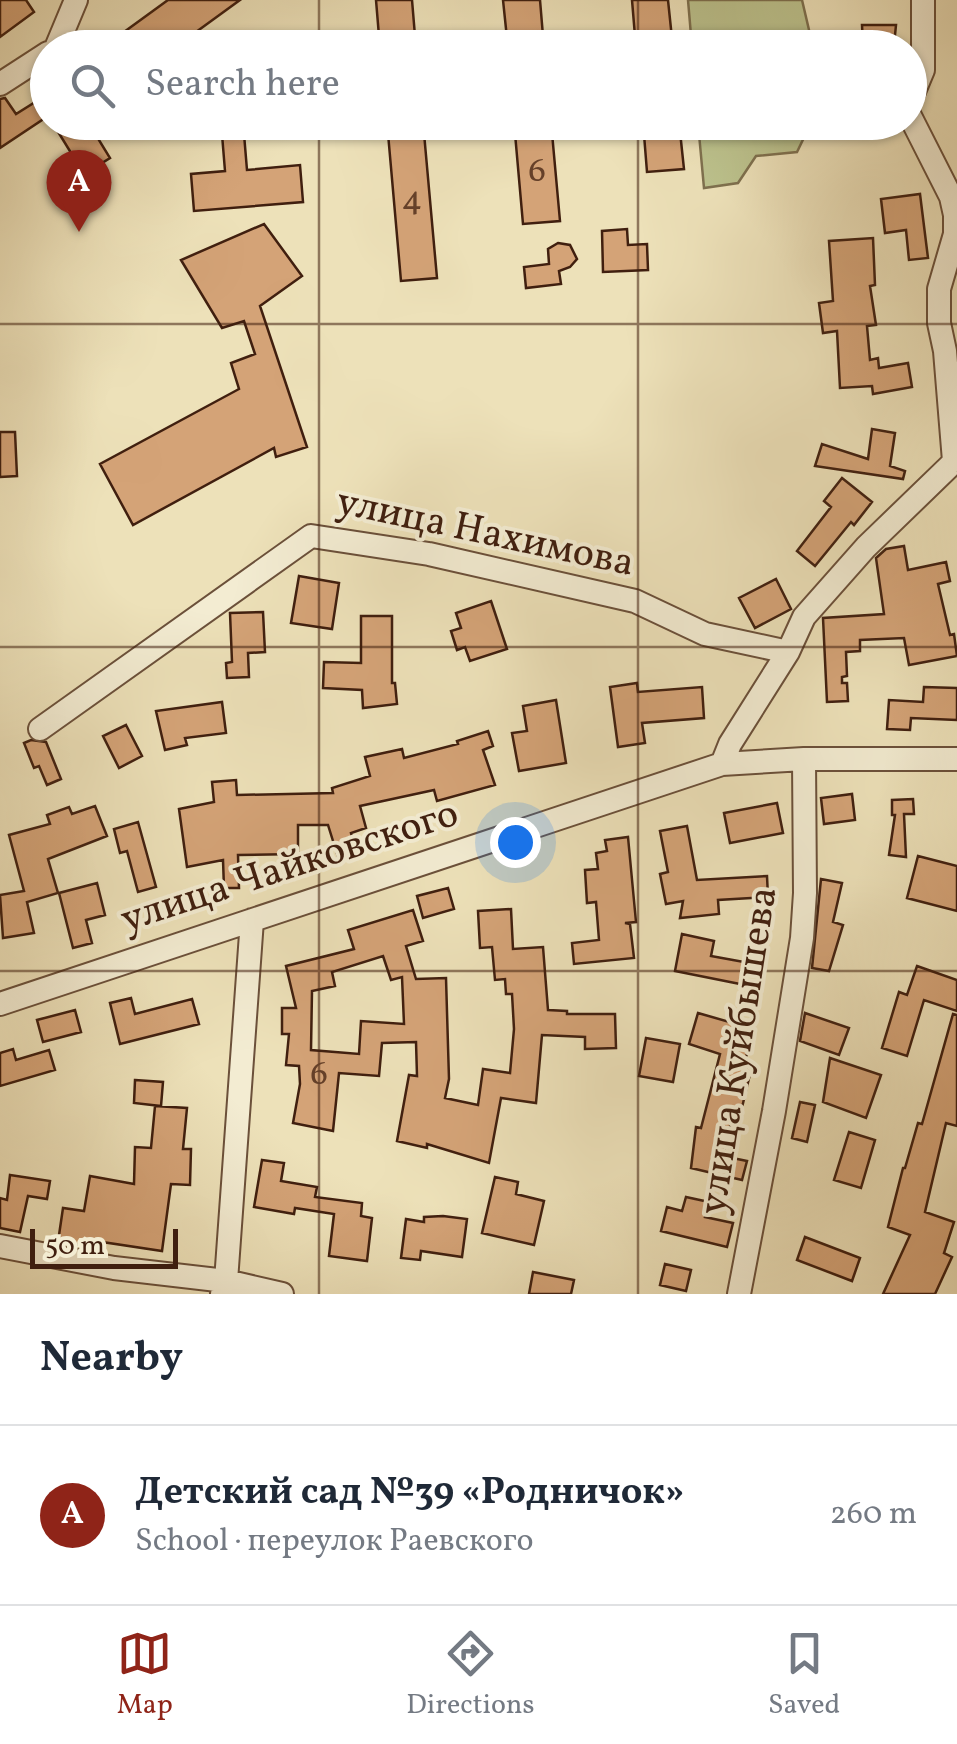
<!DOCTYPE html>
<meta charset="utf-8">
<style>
body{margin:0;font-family:Vollkorn,serif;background:#f6f6f7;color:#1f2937}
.scale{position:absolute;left:30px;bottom:25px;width:148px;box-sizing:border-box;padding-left:10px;border:5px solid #401f0f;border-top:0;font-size:28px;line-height:35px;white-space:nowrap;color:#401f0f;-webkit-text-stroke:8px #f3ecd2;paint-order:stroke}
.you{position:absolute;left:515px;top:842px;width:35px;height:35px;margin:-25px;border:8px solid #fff;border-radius:50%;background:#1a73e8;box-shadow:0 0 0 15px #1a73e833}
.badge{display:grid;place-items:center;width:65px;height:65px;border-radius:50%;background:#8f2418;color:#fff;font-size:32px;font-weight:700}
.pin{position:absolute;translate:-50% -82px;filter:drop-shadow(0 2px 5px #0008)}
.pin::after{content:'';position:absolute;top:52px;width:35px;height:30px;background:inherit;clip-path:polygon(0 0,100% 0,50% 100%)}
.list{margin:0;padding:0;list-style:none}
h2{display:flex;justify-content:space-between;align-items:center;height:130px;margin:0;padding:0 40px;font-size:42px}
h2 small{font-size:32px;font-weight:400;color:#747a83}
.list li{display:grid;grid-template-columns:65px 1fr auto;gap:30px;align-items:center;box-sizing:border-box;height:180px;padding:0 40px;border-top:2px solid #e0e1e3}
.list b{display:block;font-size:38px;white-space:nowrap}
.list p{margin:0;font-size:32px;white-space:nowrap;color:#747a83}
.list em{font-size:32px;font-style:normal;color:#747a83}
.icon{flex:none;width:55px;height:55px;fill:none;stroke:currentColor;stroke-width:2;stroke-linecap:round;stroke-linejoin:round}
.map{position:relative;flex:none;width:957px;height:1294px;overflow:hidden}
.search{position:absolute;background:#fff;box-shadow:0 2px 8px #0004;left:30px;right:30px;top:30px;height:110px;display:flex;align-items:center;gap:25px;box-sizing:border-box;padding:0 35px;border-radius:55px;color:#747a83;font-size:38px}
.sheet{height:310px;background:#fff}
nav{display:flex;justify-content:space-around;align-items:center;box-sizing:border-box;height:140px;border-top:2px solid #e0e1e3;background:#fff;font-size:28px;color:#747a83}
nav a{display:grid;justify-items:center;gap:5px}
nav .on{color:#8f2418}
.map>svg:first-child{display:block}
.green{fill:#bcc28d;stroke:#7e704e;stroke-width:2.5}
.building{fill:#d4a377;stroke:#401f0f;stroke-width:2.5;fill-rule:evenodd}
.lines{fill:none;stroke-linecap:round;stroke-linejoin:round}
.street-casing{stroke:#6b503a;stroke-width:26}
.street{stroke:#f3ecd2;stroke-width:22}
.grid{fill:none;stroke:#401f0f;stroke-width:2.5;stroke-opacity:0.55}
.labels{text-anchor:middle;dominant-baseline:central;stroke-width:8;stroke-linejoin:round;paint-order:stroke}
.number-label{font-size:35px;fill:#654029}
.street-label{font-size:40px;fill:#401f0f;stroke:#f3ecd2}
</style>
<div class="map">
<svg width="957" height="1294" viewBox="0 0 957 1294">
<rect width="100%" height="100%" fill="#ede1b9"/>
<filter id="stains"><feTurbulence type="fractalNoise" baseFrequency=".002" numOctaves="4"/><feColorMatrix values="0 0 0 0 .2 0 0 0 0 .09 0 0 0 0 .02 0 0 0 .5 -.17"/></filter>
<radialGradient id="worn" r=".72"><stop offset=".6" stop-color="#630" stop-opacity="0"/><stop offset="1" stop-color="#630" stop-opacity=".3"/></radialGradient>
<path class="green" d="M 688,0 L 802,0 L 813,47 L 692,47 Z
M 698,123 L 698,122 L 811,123 L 797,152 L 756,156 L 738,183 L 704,188 Z"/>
<path class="building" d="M 0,0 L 26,0 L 34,12 L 0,37 Z
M 168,0 L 240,0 L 174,48 L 102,48 Z
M 376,0 L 412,0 L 416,48 L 380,48 Z
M 503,0 L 540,0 L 544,48 L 508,48 Z
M 632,0 L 668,0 L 673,48 L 636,48 Z
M 862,25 L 896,25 L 894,45 L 863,45 Z
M 48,94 L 48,116 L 0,148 L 0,99 L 5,98 L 16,114 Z
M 52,122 L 88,122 L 110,158 L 84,174 Z
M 221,122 L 243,122 L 247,170 L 300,165 L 303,202 L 194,211 L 191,174 L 225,171 Z
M 387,122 L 423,122 L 437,278 L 401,281 Z
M 514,122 L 551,122 L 560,221 L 523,224 Z
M 643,122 L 679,122 L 684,169 L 647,172 Z
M 920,194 L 928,258 L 909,260 L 906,230 L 885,233 L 881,199 Z
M 264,224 L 302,276 L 260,306 L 307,447 L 276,457 L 274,448 L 133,525 L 100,464 L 239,389 L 231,363 L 255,354 L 244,321 L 222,328 L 181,260 Z
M 627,229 L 628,245 L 647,244 L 648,270 L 603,272 L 602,231 Z
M 873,238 L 875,285 L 870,286 L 876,325 L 867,326 L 870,360 L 878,358 L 879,368 L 908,363 L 912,387 L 873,394 L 872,386 L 840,388 L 837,331 L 823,333 L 819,303 L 833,301 L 829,241 Z
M 558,243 L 570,245 L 577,259 L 570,267 L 559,271 L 561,284 L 526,288 L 524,267 L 549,264 L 548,249 Z
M 872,429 L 895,433 L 890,466 L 905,471 L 903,479 L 815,466 L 822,444 L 868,459 Z
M 0,432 L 15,432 L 17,476 L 0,477 Z
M 842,478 L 872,502 L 854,525 L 851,522 L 815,566 L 797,551 L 831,507 L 824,501 Z
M 904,546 L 908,570 L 946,562 L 950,581 L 938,584 L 950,635 L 954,634 L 957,656 L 909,665 L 904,638 L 860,640 L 860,651 L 846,652 L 847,676 L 842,677 L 842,683 L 847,683 L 848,701 L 827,702 L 823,618 L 884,614 L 876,558 L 886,549 Z
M 299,576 L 339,583 L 332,629 L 291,623 Z
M 776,579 L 791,609 L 755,628 L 739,598 Z
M 491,601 L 507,649 L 470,661 L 465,647 L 457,650 L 451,631 L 461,628 L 456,613 Z
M 263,612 L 265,652 L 248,653 L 249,677 L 227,678 L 226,663 L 232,662 L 230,613 Z
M 361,616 L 392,616 L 392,683 L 395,683 L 397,704 L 363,708 L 362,690 L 323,688 L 324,662 L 361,663 Z
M 637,683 L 638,692 L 702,687 L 704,718 L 642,723 L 645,743 L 618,747 L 610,687 Z
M 924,687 L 957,688 L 957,720 L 911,718 L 910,730 L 887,729 L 889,700 L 923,702 Z
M 556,700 L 566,763 L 519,771 L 512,733 L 527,731 L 523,706 Z
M 222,702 L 226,733 L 185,738 L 187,745 L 165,750 L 156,711 Z
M 126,725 L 142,756 L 119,768 L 103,736 Z
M 488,731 L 493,746 L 483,750 L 495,785 L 437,801 L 434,790 L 360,806 L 366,828 L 351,833 L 356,851 L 338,857 L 328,825 L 298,825 L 298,854 L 238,855 L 239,888 L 224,888 L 223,860 L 187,867 L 179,809 L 214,802 L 212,782 L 236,780 L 237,795 L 333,793 L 332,788 L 370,776 L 365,757 L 402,749 L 404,758 L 458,744 L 457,741 Z
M 31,740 L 46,742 L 61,779 L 47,785 L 39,766 L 34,768 L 24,743 Z
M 852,794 L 855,820 L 824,824 L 821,798 Z
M 913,799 L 914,814 L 904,814 L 906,857 L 889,855 L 895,815 L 892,815 L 892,800 Z
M 777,803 L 783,833 L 730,843 L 724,813 Z
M 95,806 L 107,836 L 48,859 L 58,893 L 27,902 L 34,933 L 3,938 L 0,895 L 24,891 L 9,835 L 50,824 L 47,815 L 69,807 L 72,814 Z
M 138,822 L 156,887 L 138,892 L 127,851 L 120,853 L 114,829 Z
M 687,826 L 697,880 L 767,876 L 768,897 L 718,900 L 719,914 L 680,918 L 683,901 L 666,904 L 660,874 L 668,872 L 660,831 Z
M 628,837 L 636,922 L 625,923 L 630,924 L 634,958 L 574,964 L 572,943 L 599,940 L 596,902 L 587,903 L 585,870 L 598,869 L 596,853 L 607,851 L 605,840 Z
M 918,856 L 957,866 L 957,911 L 907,898 Z
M 821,879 L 842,883 L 833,922 L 843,925 L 829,971 L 812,968 Z
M 97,883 L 105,915 L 86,920 L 92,943 L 73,948 L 59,893 Z
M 448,888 L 454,909 L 423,918 L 417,896 Z
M 511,909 L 513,949 L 543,947 L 548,1010 L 567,1011 L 567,1014 L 615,1014 L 616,1048 L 585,1049 L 585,1037 L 542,1035 L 536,1103 L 501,1098 L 489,1163 L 427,1144 L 427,1148 L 397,1141 L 409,1075 L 417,1076 L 416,1042 L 382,1043 L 379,1076 L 339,1073 L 333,1131 L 293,1123 L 300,1084 L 299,1066 L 286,1065 L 289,1034 L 282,1034 L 282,1008 L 296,1008 L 286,966 L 354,949 L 348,930 L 413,910 L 423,941 L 406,946 L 416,979 L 446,978 L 449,1079 L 445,1098 L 478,1105 L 483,1069 L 510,1073 L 514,1029 L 512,994 L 506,994 L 505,979 L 495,980 L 492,947 L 480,948 L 478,911 ZM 383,956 L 391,980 L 402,977 L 404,1024 L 361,1021 L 359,1054 L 311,1050 L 312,991 L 335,986 L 332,972 Z
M 682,934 L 714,941 L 711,956 L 744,962 L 740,984 L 675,971 Z
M 917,966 L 957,980 L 957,1011 L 924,1000 L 907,1056 L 882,1048 L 899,992 L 907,995 Z
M 131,998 L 135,1014 L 192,999 L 199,1024 L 120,1044 L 110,1003 Z
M 75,1010 L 81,1032 L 43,1042 L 37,1020 Z
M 698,1013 L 754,1029 L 744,1064 L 752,1066 L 738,1124 L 731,1122 L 723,1156 L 747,1161 L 742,1180 L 691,1168 L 696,1127 L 701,1128 L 720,1054 L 689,1044 Z
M 805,1013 L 849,1028 L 839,1055 L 800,1041 Z
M 953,1014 L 957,1015 L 957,1126 L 946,1123 L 925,1212 L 954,1222 L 944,1253 L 952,1257 L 935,1294 L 883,1294 L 910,1235 L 888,1227 L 903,1168 L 905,1168 L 918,1123 L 922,1124 Z
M 646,1038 L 680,1044 L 673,1082 L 639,1076 Z
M 13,1049 L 16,1060 L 49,1050 L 55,1070 L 0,1086 L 0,1053 Z
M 830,1058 L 881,1075 L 866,1118 L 823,1102 Z
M 135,1080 L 163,1082 L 161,1106 L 134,1103 Z
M 800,1102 L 815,1105 L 807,1142 L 792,1138 Z
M 155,1106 L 187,1108 L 183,1149 L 191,1149 L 190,1185 L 171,1184 L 162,1251 L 102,1242 L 101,1248 L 58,1242 L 63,1208 L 84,1211 L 90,1176 L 134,1184 L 135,1147 L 151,1148 Z
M 849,1132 L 875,1140 L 861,1188 L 834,1180 Z
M 262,1160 L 284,1163 L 281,1181 L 317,1187 L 315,1197 L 362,1203 L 361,1216 L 372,1218 L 367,1261 L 329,1256 L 334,1214 L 295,1208 L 294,1214 L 254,1207 Z
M 10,1175 L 50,1181 L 47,1199 L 28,1196 L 20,1232 L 0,1228 L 0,1198 L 7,1200 Z
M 495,1177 L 518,1182 L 516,1194 L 544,1201 L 534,1245 L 482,1233 Z
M 686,1197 L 709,1202 L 705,1217 L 733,1223 L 727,1247 L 661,1231 L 667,1207 L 682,1211 Z
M 443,1216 L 467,1219 L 462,1257 L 421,1251 L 420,1260 L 401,1258 L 406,1219 L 424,1222 L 424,1217 Z
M 805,1237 L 860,1258 L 852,1281 L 797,1260 Z
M 665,1264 L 691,1270 L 686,1291 L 660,1285 Z
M 533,1272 L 574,1280 L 571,1294 L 529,1294 Z"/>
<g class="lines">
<g class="street-casing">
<path id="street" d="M 56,48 L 76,0
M 0,84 L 48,53
M 910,101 L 923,70 L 923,0
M 910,116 L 951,197 L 955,215 L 955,234 L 939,289 L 939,323 L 945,351 L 954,461
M 40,729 L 311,536 L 429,554 L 635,601 L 705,634 L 788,652
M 722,764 L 730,744 L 788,652 L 804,617 L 866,547 L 957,459
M 0,1004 L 722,764 L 804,759 L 957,759
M 0,1246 L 114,1268 L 226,1281 L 282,1294
M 222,1294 L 226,1281 L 252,920
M 739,1294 L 774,1111 L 802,938 L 805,893 L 804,759"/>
</g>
<use href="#street" class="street"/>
</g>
<path class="grid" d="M 319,0 L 319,48M 638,0 L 638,48M 319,122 L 319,1294M 638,122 L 638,1294M 0,324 L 957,324M 0,647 L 957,647M 0,971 L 957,971"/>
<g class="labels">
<g class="number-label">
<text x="537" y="172">6</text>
<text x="412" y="200">4</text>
<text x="319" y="1075">6</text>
</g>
<g class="street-label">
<text transform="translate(485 534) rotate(12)">улица Нахимова</text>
<text transform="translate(290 868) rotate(-18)">улица Чайковского</text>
<text transform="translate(740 1051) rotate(-81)">улица Куйбышева</text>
</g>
</g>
<rect width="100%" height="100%" filter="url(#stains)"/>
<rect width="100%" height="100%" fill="url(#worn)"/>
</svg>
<div class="scale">50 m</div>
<div class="you"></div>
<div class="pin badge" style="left:79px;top:232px">A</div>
<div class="search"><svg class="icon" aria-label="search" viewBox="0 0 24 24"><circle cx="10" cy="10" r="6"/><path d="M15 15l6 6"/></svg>Search here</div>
</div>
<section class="sheet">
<h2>Nearby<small></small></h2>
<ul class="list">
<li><span class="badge">A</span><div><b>Детский сад №39 «Родничок»</b><p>School · переулок Раевского</p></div><em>260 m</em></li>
</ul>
</section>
<nav>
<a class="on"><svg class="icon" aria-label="map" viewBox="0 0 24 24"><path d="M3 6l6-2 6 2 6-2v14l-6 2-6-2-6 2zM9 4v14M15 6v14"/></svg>Map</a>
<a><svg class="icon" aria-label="directions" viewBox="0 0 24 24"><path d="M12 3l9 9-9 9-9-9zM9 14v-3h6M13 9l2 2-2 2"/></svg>Directions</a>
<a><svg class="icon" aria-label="saved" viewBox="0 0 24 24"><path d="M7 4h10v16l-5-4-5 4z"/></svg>Saved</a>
</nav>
